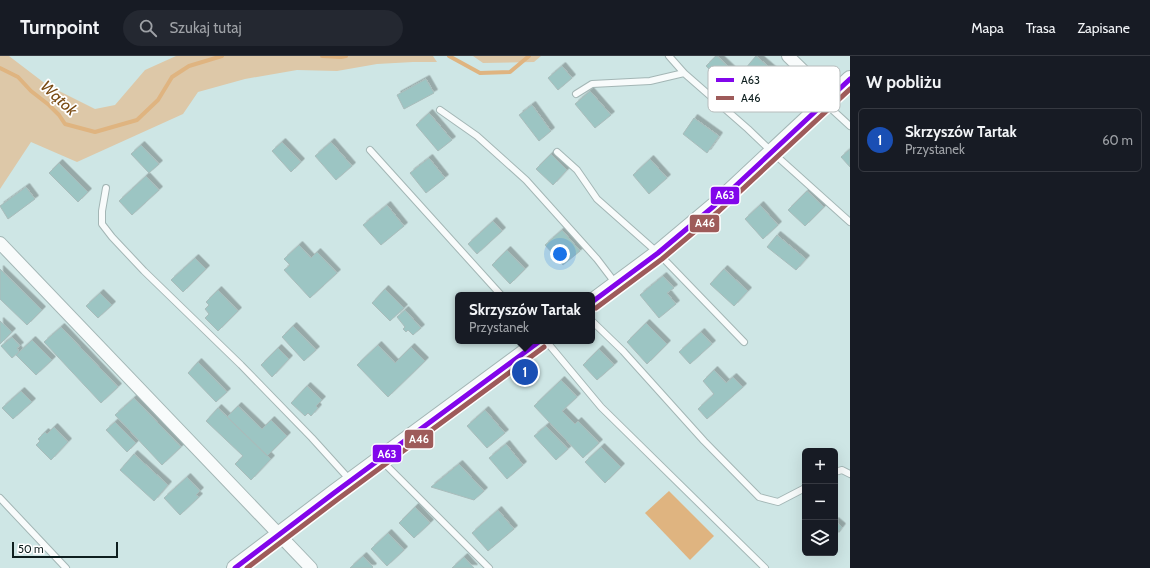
<!DOCTYPE html>
<html lang="pl">
<meta charset="utf-8">
<style>
body{margin:0;font-family:Cabin,sans-serif;background:#242831;color:#f1f3f6}
.controls{position:absolute;right:12px;bottom:12px;display:grid;overflow:hidden;border-radius:6px;box-shadow:0 4px 16px #0002}
.controls button{width:36px;height:36px;display:grid;place-items:center;padding:0;border:0;border-bottom:1px solid #363941;background:#171b24;color:#f1f3f6;font:20px sans-serif}
.scale{position:absolute;left:12px;bottom:10px;width:106px;box-sizing:border-box;padding-left:4px;border:2px solid #0e1f1f;border-top:0;font-size:11px;line-height:14px;white-space:nowrap;color:#0e1f1f;-webkit-text-stroke:3px #fff;paint-order:stroke}
.you{position:absolute;left:560px;top:198px;width:14px;height:14px;margin:-10px;border:3px solid #fff;border-radius:50%;background:#1a73e8;box-shadow:0 0 0 6px #1a73e833}
.badge{display:grid;place-items:center;width:26px;height:26px;border-radius:50%;background:#ea580c;color:#fff;font-size:13px;font-weight:700}
.pin{position:absolute;translate:-50% -50%;border:2px solid #fff;box-shadow:0 1px 4px #0006}
.popup{position:absolute;left:455px;top:236px;width:140px;height:52px;box-sizing:border-box;display:grid;place-content:center;border-radius:6px;background:#171b24;filter:drop-shadow(0 1px 3px #0005);font-size:13px;white-space:nowrap;color:#9ea1a6}
.popup b{font-size:15px;color:#f1f3f6}
.popup::after{content:'';position:absolute;left:50%;top:100%;margin-left:-8px;border:8px solid transparent;border-top-color:#171b24}
.list{margin:0;padding:0;list-style:none}
h2{display:flex;justify-content:space-between;align-items:center;height:52px;margin:0;padding:0 16px;font-size:17px}
h2 small{font-size:13px;font-weight:400;color:#9ea1a6}
.list li{display:grid;grid-template-columns:26px 1fr auto;gap:12px;align-items:center;box-sizing:border-box;height:64px;margin:0 8px 8px;padding:0 8px;border:1px solid #363941;border-radius:6px}
.list b{display:block;font-size:15px;white-space:nowrap}
.list p{margin:0;font-size:13px;white-space:nowrap;color:#9ea1a6}
.list em{font-size:13px;font-style:normal;color:#9ea1a6}
.icon{flex:none;width:22px;height:22px;fill:none;stroke:currentColor;stroke-width:2;stroke-linecap:round;stroke-linejoin:round}
.map{position:relative;flex:none;width:850px;height:512px;overflow:hidden}
header{display:flex;align-items:center;gap:24px;box-sizing:border-box;height:56px;padding:0 20px;background:#171b24;border-bottom:1px solid #363941}
header strong{font-size:19px}
nav{display:flex;gap:22px;margin-inline-start:auto;font-size:14px}
.search{width:280px;height:36px;background:#242831;display:flex;align-items:center;gap:10px;box-sizing:border-box;padding:0 14px;border-radius:22px;color:#9ea1a6;font-size:15px}
main{display:flex}
aside{flex:1;background:#171b24}
.map>svg:first-child{display:block}
.green{fill:#ddc8a8}
.water{fill:#dfb480}
.lines{fill:none;stroke-linecap:round;stroke-linejoin:round}
.stream{stroke:#dfb480;stroke-width:4}
.building{fill:#9cc5c3;stroke:#a9bcbb;filter:url(#shadow)}
.service-casing{stroke:#a3b6b5;stroke-width:8}
.minor-casing{stroke:#a3b6b5;stroke-width:14}
.tertiary-casing{stroke:#a3b6b5;stroke-width:18}
.service{stroke:#f8fbfb;stroke-width:6}
.minor{stroke:#f8fbfb;stroke-width:12}
.tertiary{stroke:#f8fbfb;stroke-width:16}
.bus-1-casing{stroke:#fff;stroke-width:8}
.bus-2-casing{stroke:#fff;stroke-width:8}
.bus-1{stroke:#8206eb;stroke-width:5}
.bus-2{stroke:#9e5b5a;stroke-width:5}
.labels{text-anchor:middle;dominant-baseline:central;stroke-width:3.5;stroke-linejoin:round;paint-order:stroke}
.water-label{font-size:16px;font-style:italic;fill:#794a12;stroke:#fff}
.key{fill:#fff;stroke:#b7bcbc;stroke-width:1}
.key-label{font-size:11px;fill:#0e1f1f}
.line-badge{stroke:#fff;stroke-width:1.5}
.badge-label{font-size:11px;text-anchor:middle;font-weight:bold;fill:#fff}
</style>
<header>
<strong>Turnpoint</strong>
<div class="search"><svg class="icon" aria-label="search" viewBox="0 0 24 24"><circle cx="10" cy="10" r="6"/><path d="M15 15l6 6"/></svg>Szukaj tutaj</div>
<nav><a>Mapa</a><a>Trasa</a><a>Zapisane</a></nav>
</header>
<main>
<div class="map">
<svg width="850" height="512" viewBox="0 0 850 512">
<defs>
<filter id="shadow"><feDropShadow dx="3.5" dy="-3.5" stdDeviation="0" flood-color="#0004"/></filter>
</defs>
<rect width="100%" height="100%" fill="#cee6e5"/>
<path class="green" d="M 0,0 L 9,0 L 47,29 L 95,53 L 115,49 L 145,14 L 176,0 L 433,0 L 437,6 L 413,6 L 377,8 L 337,15 L 297,14 L 245,23 L 198,36 L 183,58 L 77,106 L 31,86 L 0,133 Z
M 473,0 L 541,0 L 534,6 L 483,7 Z"/>
<path class="water" d="M 669,435 L 714,480 L 690,504 L 645,457 Z"/>
<g class="lines">
<path class="stream" d="M 322,0 L 341,1 L 346,0
M 449,0 L 480,17 L 510,16 L 529,0
M 0,12 L 18,21 L 31,35 L 49,49 L 59,59 L 65,68 L 95,76 L 137,64 L 158,44 L 172,21 L 189,10 L 222,0"/>
</g>
<path class="building" d="M 716,0 L 717,0 L 737,19 L 727,30 L 706,10 Z
M 756,0 L 776,17 L 761,36 L 740,19 Z
M 562,10 L 572,22 L 558,34 L 548,22 Z
M 426,23 L 434,37 L 404,53 L 397,39 Z
M 590,35 L 611,59 L 595,72 L 575,48 Z
M 532,49 L 551,75 L 539,85 L 519,59 Z
M 429,57 L 452,84 L 438,95 L 416,69 Z
M 694,62 L 719,80 L 707,97 L 683,78 Z
M 282,86 L 301,106 L 291,116 L 272,95 Z
M 331,86 L 352,110 L 336,124 L 315,100 Z
M 141,89 L 159,108 L 149,117 L 131,98 Z
M 850,93 L 850,111 L 841,101 Z
M 551,98 L 567,114 L 553,129 L 536,113 Z
M 429,102 L 445,122 L 426,137 L 410,117 Z
M 650,103 L 667,122 L 649,138 L 633,119 Z
M 59,107 L 88,136 L 78,146 L 49,117 Z
M 146,120 L 159,134 L 132,159 L 119,145 Z
M 26,131 L 35,143 L 8,163 L 0,150 Z
M 807,135 L 824,151 L 805,170 L 788,154 Z
M 387,149 L 404,170 L 381,189 L 363,169 Z
M 760,149 L 778,169 L 763,183 L 745,163 Z
M 493,165 L 502,175 L 477,198 L 468,188 Z
M 562,174 L 580,195 L 563,209 L 545,189 Z
M 777,179 L 806,203 L 796,214 L 767,191 Z
M 299,189 L 311,202 L 317,196 L 337,217 L 310,242 L 284,214 L 290,209 L 284,203 Z
M 507,194 L 525,213 L 510,228 L 492,209 Z
M 195,202 L 206,213 L 183,236 L 171,224 Z
M 0,213 L 42,254 L 27,269 L 0,243 Z
M 724,213 L 748,235 L 734,250 L 710,228 Z
M 663,220 L 674,232 L 667,237 L 676,248 L 659,262 L 640,239 Z
M 385,233 L 404,252 L 390,265 L 372,247 Z
M 218,234 L 238,255 L 218,275 L 205,262 L 209,258 L 205,253 L 209,249 L 206,246 Z
M 100,237 L 112,249 L 98,262 L 86,250 Z
M 405,254 L 421,272 L 413,279 L 408,274 L 406,276 L 403,273 L 405,271 L 397,261 Z
M 0,265 L 12,276 L 0,288 Z
M 646,267 L 667,288 L 647,308 L 627,286 Z
M 293,270 L 316,294 L 304,305 L 282,281 Z
M 61,271 L 118,331 L 101,347 L 44,286 Z
M 701,276 L 712,288 L 690,308 L 679,296 Z
M 12,281 L 20,290 L 17,292 L 19,296 L 12,302 L 1,290 Z
M 32,284 L 52,304 L 36,319 L 16,299 Z
M 378,289 L 395,307 L 411,291 L 425,305 L 388,341 L 357,309 Z
M 278,292 L 289,303 L 272,321 L 261,309 Z
M 599,293 L 614,309 L 597,324 L 583,309 Z
M 198,306 L 227,336 L 216,346 L 188,317 Z
M 714,314 L 726,327 L 733,321 L 743,331 L 707,363 L 698,353 L 714,338 L 703,325 Z
M 561,324 L 577,341 L 562,355 L 575,368 L 578,365 L 599,387 L 583,402 L 534,350 Z
M 307,330 L 322,344 L 316,350 L 318,352 L 311,360 L 308,357 L 305,360 L 291,347 Z
M 21,335 L 32,346 L 13,363 L 2,352 Z
M 134,342 L 181,391 L 162,409 L 115,359 Z
M 238,350 L 262,373 L 271,364 L 287,380 L 267,400 L 227,361 Z
M 218,352 L 271,403 L 251,424 L 235,408 L 243,400 L 206,365 Z
M 485,354 L 505,377 L 487,392 L 467,370 Z
M 115,366 L 136,387 L 127,396 L 106,374 Z
M 546,370 L 568,393 L 556,404 L 534,380 Z
M 54,371 L 68,386 L 51,404 L 36,389 L 40,385 L 38,383 L 45,376 L 47,378 Z
M 506,388 L 523,409 L 507,423 L 489,402 Z
M 601,391 L 621,411 L 605,427 L 585,406 Z
M 134,398 L 168,429 L 154,445 L 120,414 Z
M 459,408 L 484,435 L 474,444 L 431,431 Z
M 187,421 L 200,435 L 196,439 L 199,441 L 180,459 L 164,442 Z
M 415,451 L 430,467 L 414,482 L 399,467 Z
M 498,454 L 514,473 L 488,495 L 472,477 Z
M 835,465 L 842,471 L 835,480 Z
M 388,477 L 404,494 L 387,510 L 371,493 Z
M 363,500 L 373,511 L 372,512 L 350,512 Z
M 464,501 L 474,512 L 452,512 Z"/>
<g class="lines">
<g class="service-casing">
<path id="service" d="M 669,0 L 684,17 L 748,73 L 772,96 L 850,166
M 576,38 L 592,28 L 650,25 L 684,17
M 826,48 L 850,70
M 440,54 L 477,80 L 526,124 L 597,203 L 616,228
M 370,94 L 501,239
M 557,96 L 577,114 L 597,143 L 658,197 L 744,286
M 106,132 L 102,155 L 102,168 L 112,181 L 144,215 L 241,309 L 312,382 L 350,424
M 592,265 L 623,295 L 704,385 L 759,441 L 778,446 L 805,432
M 546,285 L 601,351 L 765,512
M 380,403 L 489,512
M 835,416 L 842,414 L 850,418
M 0,442 L 66,512"/>
</g>
<g class="minor-casing">
<path id="minor" d="M 788,0 L 830,41
M 0,187 L 311,512"/>
</g>
<g class="tertiary-casing">
<path id="tertiary" d="M 592,246 L 658,197 L 714,150 L 850,23
M 235,512 L 334,437 L 540,285"/>
</g>
<use href="#service" class="service"/>
<use href="#minor" class="minor"/>
<use href="#tertiary" class="tertiary"/>
<g class="bus-1-casing">
<path id="bus-1" d="M 592,246 L 658,197 L 714,150 L 850,23
M 235,512 L 334,437 L 540,285"/>
</g>
<g class="bus-2-casing">
<path id="bus-2" d="M 596,252 L 662,203 L 719,155 L 850,33
M 247,512 L 338,443 L 544,291"/>
</g>
<use href="#bus-1" class="bus-1"/>
<use href="#bus-2" class="bus-2"/>
</g>
<g class="labels">
<g class="water-label">
<text transform="translate(59 42) rotate(43)">Wątok</text>
</g>
</g>
<rect x="708" y="10" width="132" height="46" rx="6" class="key"/>
<rect x="716" y="22" width="18" height="4" fill="#8206eb"/>
<rect x="716" y="40" width="18" height="4" fill="#9e5b5a"/>
<g class="key-label">
<text x="741" y="28">A63</text>
<text x="741" y="46">A46</text>
</g>
<g class="line-badge">
<rect x="710" y="130" width="30" height="19" rx="4" fill="#8206eb"/>
<rect x="689" y="158" width="31" height="19" rx="4" fill="#9e5b5a"/>
<rect x="404" y="373" width="30" height="20" rx="4" fill="#9e5b5a"/>
<rect x="372" y="388" width="30" height="19" rx="4" fill="#8206eb"/>
</g>
<g class="badge-label">
<text x="725" y="143">A63</text>
<text x="705" y="171">A46</text>
<text x="419" y="387">A46</text>
<text x="387" y="402">A63</text>
</g>
</svg>
<div class="controls">
<button>+</button>
<button>−</button>
<button><svg class="icon" aria-label="layers" viewBox="0 0 24 24"><path d="M12 4l9 5-9 5-9-5zM3 14l9 5 9-5"/></svg></button>
</div>
<div class="scale">50 m</div>
<div class="you"></div>
<div class="pin badge" style="left:525px;top:316px;background:#1a4fb4">1</div>
<div class="popup"><b>Skrzyszów Tartak</b>Przystanek</div>
</div>
<aside>
<h2>W pobliżu<small></small></h2>
<ul class="list">
<li><span class="badge" style="background:#1a4fb4">1</span><div><b>Skrzyszów Tartak</b><p>Przystanek</p></div><em>60 m</em></li>
</ul>
</aside>
</main>
